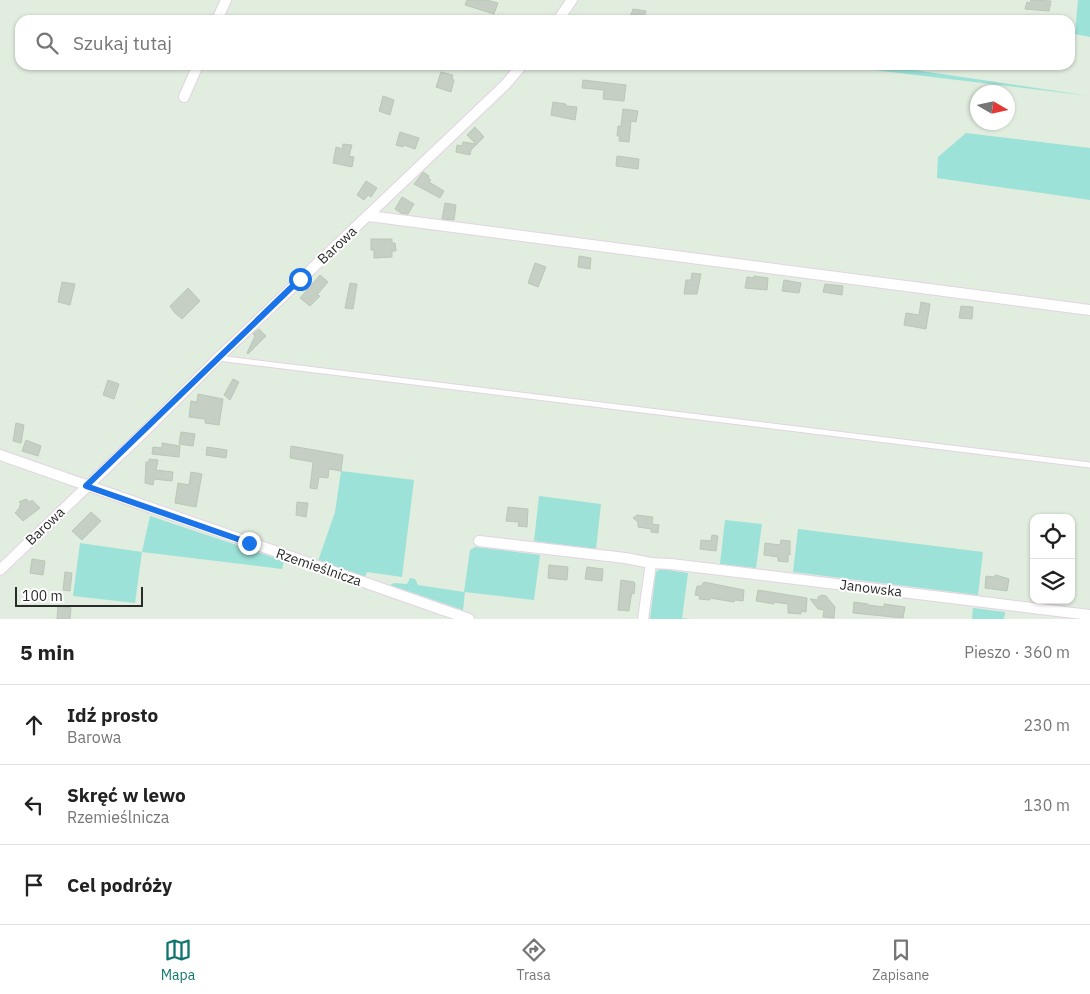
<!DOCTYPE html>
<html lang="pl">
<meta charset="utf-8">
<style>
body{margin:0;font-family:"IBM Plex Sans",sans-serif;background:#f6f6f6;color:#222}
.controls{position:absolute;right:15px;bottom:15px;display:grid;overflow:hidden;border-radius:10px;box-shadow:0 1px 4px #0004}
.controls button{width:45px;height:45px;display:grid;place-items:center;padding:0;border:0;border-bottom:1px solid #e0e0e0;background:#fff;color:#222;font:25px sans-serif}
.compass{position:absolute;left:970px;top:85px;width:45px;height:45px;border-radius:50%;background:#fff;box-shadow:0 1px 4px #0004;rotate:99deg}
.scale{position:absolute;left:15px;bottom:12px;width:128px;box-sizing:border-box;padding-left:5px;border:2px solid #2b2b2b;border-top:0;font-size:14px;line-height:18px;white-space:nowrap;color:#2b2b2b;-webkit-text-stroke:4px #fff;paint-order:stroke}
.stop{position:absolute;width:15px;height:15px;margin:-11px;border:4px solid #1a73e8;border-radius:50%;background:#fff}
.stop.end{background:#1a73e8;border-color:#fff;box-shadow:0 1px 5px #0008}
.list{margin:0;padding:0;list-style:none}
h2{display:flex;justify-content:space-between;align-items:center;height:65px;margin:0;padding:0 20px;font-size:21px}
h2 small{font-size:16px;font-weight:400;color:#767676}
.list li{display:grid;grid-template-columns:32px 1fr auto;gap:15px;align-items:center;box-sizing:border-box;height:80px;padding:0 20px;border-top:1px solid #e0e0e0}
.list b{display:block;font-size:19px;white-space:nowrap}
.list p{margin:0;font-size:16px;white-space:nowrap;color:#767676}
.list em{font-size:16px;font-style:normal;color:#767676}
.icon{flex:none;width:28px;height:28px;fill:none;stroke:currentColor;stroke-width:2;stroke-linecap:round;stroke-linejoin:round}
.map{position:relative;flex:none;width:1090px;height:619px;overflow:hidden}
.search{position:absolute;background:#fff;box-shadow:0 1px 4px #0004;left:15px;right:15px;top:15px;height:55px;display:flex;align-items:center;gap:12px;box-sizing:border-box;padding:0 18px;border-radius:15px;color:#767676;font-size:19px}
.sheet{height:305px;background:#fff}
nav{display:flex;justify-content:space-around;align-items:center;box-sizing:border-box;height:70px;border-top:1px solid #e0e0e0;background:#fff;font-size:14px;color:#767676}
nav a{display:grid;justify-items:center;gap:2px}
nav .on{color:#0f766e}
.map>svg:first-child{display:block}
.green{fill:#9ce2d8}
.building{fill:#c5cfc3;stroke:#bac8b7}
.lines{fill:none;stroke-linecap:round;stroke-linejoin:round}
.lane-casing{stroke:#e3d3e3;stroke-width:7}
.street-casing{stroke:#e3d3e3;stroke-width:12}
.lane{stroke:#fff;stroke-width:5}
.street{stroke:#fff;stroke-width:10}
.route{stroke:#1a73e8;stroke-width:6}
.labels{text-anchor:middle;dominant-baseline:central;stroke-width:4;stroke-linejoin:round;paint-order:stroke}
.street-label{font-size:14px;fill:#2b2b2b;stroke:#fff}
</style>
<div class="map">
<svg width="1090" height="619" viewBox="0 0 1090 619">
<rect width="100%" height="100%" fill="#e1edde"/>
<path class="green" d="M 1078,0 L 1090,0 L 1090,37 L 1075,34 Z
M 832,65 L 881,65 L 1090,96 Z
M 966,133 L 1090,148 L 1090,200 L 937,178 L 938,157 Z
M 341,471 L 414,480 L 402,577 L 367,572 L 365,577 L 318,561 L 335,512 Z
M 539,496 L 601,504 L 596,549 L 534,541 Z
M 150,516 L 284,561 L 282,569 L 142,552 L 135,603 L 73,596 L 80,543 L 142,552 Z
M 725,520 L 762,524 L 756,568 L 720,564 Z
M 798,529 L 983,552 L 978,595 L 793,572 Z
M 475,547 L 540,555 L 534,600 L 465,592 L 463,610 L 390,585 L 394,583 L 407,584 L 410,578 L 415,579 L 418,585 L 464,592 L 470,550 Z
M 660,569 L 688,573 L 682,618 L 690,619 L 650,619 L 656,572 Z
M 973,608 L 1005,612 L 1004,619 L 972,619 Z"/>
<path class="building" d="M 467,0 L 487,0 L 498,3 L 494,14 L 465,5 Z
M 1031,0 L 1051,1 L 1049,11 L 1025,9 L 1027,2 L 1030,3 Z
M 633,9 L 646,11 L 643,20 L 629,20 Z
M 441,72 L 453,75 L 452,79 L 454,80 L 451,92 L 436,87 Z
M 583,80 L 626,85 L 624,101 L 603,99 L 604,90 L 582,88 Z
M 383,96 L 394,100 L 390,115 L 379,111 Z
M 553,102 L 566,104 L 566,106 L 577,107 L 575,120 L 551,115 Z
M 623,109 L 638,111 L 636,122 L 631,121 L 629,142 L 619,141 L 620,136 L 617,136 L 618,126 L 621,126 Z
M 475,127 L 484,137 L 471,150 L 470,155 L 456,152 L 457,145 L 462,146 L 463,142 L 476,144 L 467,135 Z
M 400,132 L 419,138 L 415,149 L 404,145 L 403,147 L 396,145 Z
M 343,144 L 352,145 L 349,156 L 354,157 L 352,167 L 333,163 L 336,147 L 342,149 Z
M 617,156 L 639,159 L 638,169 L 616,166 Z
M 423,172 L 429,176 L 428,178 L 431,180 L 429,182 L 444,191 L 440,198 L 414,184 Z
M 366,181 L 377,188 L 371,197 L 368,195 L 364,200 L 357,195 Z
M 402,197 L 414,204 L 408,214 L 401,213 L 395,209 Z
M 445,203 L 456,205 L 454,220 L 442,219 Z
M 371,239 L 392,239 L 392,243 L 395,243 L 396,251 L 392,251 L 392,257 L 374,258 L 374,250 L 371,250 Z
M 579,256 L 591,258 L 590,269 L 578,267 Z
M 535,263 L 546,267 L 538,287 L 528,283 Z
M 692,273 L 701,274 L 697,294 L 684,294 L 686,280 L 691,280 Z
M 320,275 L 328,282 L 317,295 L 320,296 L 310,306 L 300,298 Z
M 754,276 L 768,278 L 767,290 L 745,288 L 747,277 L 754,278 Z
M 784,280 L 801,283 L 799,293 L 782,291 Z
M 62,282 L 75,284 L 70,305 L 58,302 Z
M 350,283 L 357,284 L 353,309 L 345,308 Z
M 825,284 L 843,286 L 842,295 L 823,292 Z
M 188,288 L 200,301 L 182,319 L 174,312 L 170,306 Z
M 921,302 L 930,304 L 926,329 L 904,325 L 906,313 L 919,315 Z
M 961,306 L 973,307 L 972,319 L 959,318 Z
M 259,329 L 266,336 L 248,354 L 247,353 L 255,336 L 253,334 Z
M 233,379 L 239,382 L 230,400 L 224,395 Z
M 108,380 L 119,384 L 114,399 L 103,395 Z
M 198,394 L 223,399 L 219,425 L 205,423 L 205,419 L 189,417 L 191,401 L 197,402 Z
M 16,423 L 24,425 L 21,443 L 13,441 Z
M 181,432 L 195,434 L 193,446 L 179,444 Z
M 26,440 L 41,446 L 38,456 L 22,451 Z
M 162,443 L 180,446 L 179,457 L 152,454 L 153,447 L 162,448 Z
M 291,446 L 343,455 L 341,471 L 329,469 L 328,478 L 319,477 L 317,489 L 310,488 L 313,462 L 290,458 Z
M 207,447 L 227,450 L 226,458 L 206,455 Z
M 149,459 L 158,460 L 156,470 L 173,472 L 172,481 L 154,479 L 153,485 L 145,483 L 146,462 L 149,462 Z
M 191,472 L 202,474 L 196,507 L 175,503 L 178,483 L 189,485 Z
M 26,499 L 30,502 L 32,500 L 40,508 L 23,521 L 15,513 L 20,507 L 19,506 L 21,504 L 19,502 Z
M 297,502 L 308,503 L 306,517 L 296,515 Z
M 508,507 L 528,509 L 527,527 L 518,526 L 519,522 L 506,521 Z
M 91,512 L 101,521 L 82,540 L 72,531 Z
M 637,515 L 653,517 L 652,524 L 659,525 L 658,533 L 651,532 L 651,529 L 638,527 L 638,522 L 633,518 Z
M 712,535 L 718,536 L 716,551 L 700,549 L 701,540 L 711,541 Z
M 781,540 L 790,541 L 790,555 L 788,554 L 788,562 L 778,561 L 778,557 L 764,555 L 765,543 L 780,545 Z
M 32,559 L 45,561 L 43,575 L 30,573 Z
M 549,565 L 568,567 L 567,580 L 548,578 Z
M 587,567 L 603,569 L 602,581 L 585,579 Z
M 65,572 L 72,573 L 70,591 L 63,590 Z
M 996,575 L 1009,579 L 1007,591 L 985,588 L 986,576 L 993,577 Z
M 621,580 L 634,582 L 635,584 L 634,594 L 632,593 L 631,597 L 629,611 L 618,610 Z
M 704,582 L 744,590 L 743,601 L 735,600 L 734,602 L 710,598 L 710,600 L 699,599 L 700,596 L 695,595 L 697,586 L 701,586 Z
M 758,590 L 807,598 L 806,612 L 801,611 L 801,614 L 788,613 L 788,604 L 774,602 L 774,604 L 756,601 Z
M 822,595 L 826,596 L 835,607 L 834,618 L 823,617 L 824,610 L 818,609 L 810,599 L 818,600 L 818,597 Z
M 854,602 L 868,604 L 868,605 L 884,607 L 884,604 L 905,607 L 903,618 L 853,613 Z
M 58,606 L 71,608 L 70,619 L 57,619 Z"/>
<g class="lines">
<g class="lane-casing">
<path id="lane" d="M 218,358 L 1090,465"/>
</g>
<g class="street-casing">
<path id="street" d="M 217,20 L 226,0
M 558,20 L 572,0
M 184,97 L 198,65
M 369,216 L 1090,310
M 0,455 L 469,619
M 479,541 L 625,558 L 651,563 L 671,564 L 1090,615
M 0,570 L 143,433 L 218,358 L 505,85 L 522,65
M 643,619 L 651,563"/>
</g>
<use href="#lane" class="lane"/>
<use href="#street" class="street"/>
</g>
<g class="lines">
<path class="route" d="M 249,543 L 86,486 L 300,279"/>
</g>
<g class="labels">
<g class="street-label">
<text transform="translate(337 245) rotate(-43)">Barowa</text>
<text transform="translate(45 526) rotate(-44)">Barowa</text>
<text transform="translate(319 567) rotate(19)">Rzemieślnicza</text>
<text transform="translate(871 588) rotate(7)">Janowska</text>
</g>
</g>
</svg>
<div class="controls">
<button><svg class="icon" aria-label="locate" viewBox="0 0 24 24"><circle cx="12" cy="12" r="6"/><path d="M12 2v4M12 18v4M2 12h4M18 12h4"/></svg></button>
<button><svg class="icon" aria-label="layers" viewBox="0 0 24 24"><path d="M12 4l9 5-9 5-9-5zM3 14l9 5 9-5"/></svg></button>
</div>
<svg class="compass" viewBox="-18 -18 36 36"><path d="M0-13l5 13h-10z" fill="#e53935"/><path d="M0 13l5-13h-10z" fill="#767676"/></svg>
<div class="scale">100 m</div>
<div class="stop" style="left:300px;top:279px"></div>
<div class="stop end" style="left:249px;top:543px"></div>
<div class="search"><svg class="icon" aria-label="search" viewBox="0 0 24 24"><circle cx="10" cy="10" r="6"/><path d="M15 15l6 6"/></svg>Szukaj tutaj</div>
</div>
<section class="sheet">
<h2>5 min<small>Pieszo · 360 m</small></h2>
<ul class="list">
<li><svg class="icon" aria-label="ahead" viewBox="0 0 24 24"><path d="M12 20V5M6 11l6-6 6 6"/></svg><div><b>Idź prosto</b><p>Barowa</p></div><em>230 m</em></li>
<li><svg class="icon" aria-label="left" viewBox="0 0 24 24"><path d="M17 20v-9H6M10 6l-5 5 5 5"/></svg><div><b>Skręć w lewo</b><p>Rzemieślnicza</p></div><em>130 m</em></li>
<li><svg class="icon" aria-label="arrive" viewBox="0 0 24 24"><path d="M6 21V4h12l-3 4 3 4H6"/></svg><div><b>Cel podróży</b></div></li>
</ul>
</section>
<nav>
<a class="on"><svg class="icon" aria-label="map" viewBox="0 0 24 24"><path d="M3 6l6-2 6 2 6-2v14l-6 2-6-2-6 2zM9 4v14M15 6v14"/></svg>Mapa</a>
<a><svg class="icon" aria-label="directions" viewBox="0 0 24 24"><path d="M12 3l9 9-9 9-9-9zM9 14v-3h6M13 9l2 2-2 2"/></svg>Trasa</a>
<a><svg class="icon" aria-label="saved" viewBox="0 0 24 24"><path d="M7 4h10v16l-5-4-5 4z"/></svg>Zapisane</a>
</nav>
